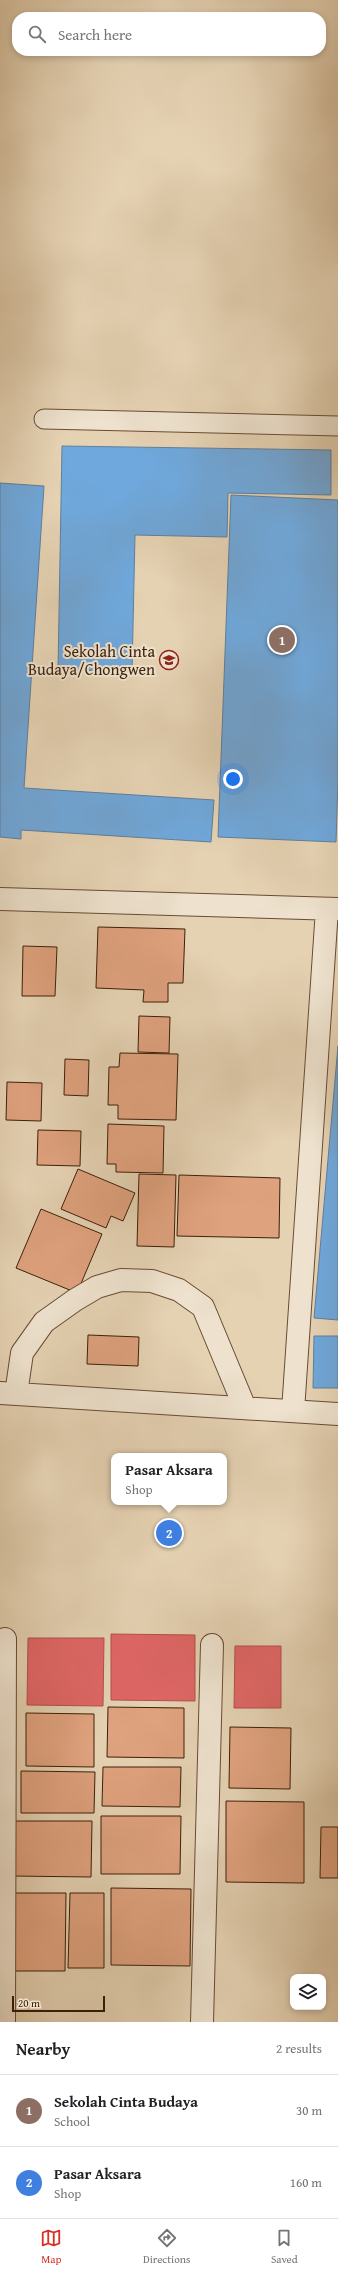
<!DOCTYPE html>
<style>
body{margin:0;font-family:"Gentium Book Plus",serif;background:#f6f6f6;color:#202124}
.controls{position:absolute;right:12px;bottom:12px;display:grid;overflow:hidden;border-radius:8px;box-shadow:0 2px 6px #0003}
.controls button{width:36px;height:36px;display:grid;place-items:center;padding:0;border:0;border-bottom:1px solid #e0e0e0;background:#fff;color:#202124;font:20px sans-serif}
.scale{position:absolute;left:12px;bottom:10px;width:93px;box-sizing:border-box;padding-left:4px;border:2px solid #3e1f08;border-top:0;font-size:11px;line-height:14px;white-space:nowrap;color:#3e1f08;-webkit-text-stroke:3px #eee2ce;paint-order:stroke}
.you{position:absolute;left:233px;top:779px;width:14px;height:14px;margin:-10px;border:3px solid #fff;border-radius:50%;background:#1a73e8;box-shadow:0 0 0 6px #1a73e833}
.badge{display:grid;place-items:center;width:26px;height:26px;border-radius:50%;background:#d93025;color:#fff;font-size:13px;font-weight:700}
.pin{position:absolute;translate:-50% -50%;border:2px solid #fff;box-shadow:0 1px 4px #0006}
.popup{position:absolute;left:111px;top:1453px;width:116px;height:52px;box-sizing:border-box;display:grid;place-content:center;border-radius:8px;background:#fff;filter:drop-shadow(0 1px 3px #0005);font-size:13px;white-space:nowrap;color:#757577}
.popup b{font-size:15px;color:#202124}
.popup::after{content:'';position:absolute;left:50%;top:100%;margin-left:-8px;border:8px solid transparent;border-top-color:#fff}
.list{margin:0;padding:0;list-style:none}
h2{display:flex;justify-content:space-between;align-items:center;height:52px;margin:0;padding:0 16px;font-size:17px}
h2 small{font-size:13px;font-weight:400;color:#757577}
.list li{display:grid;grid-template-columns:26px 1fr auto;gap:12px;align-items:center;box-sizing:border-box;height:72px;padding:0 16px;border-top:1px solid #e0e0e0}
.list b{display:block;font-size:15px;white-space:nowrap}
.list p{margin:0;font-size:13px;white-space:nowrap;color:#757577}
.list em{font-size:13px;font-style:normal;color:#757577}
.icon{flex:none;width:22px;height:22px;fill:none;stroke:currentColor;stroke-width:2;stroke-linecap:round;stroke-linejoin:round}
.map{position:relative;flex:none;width:338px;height:2022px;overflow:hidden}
.search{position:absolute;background:#fff;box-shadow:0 2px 6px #0003;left:12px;right:12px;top:12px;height:44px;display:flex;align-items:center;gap:10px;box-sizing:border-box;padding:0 14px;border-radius:16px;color:#757577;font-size:15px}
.sheet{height:196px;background:#fff}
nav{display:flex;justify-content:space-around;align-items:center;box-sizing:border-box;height:56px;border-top:1px solid #e0e0e0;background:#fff;font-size:11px;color:#757577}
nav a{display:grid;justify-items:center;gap:2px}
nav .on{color:#d93025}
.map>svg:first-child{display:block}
.shops{fill:#e06666;stroke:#af514a}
.schools{fill:#6fa8dc;stroke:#607f9c}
.building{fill:#dfa27e;stroke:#3e1f08}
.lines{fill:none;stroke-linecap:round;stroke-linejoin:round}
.service-casing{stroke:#684c33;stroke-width:21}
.minor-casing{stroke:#684c33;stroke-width:24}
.service{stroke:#eee2ce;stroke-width:19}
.minor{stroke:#eee2ce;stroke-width:22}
.labels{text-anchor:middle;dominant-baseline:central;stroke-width:4;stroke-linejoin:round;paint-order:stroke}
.poi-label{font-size:16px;fill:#3e1f08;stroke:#eee2ce;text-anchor:end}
</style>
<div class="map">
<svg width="338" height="2022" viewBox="0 0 338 2022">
<rect width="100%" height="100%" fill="#e5d2b3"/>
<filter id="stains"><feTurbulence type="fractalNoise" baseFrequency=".005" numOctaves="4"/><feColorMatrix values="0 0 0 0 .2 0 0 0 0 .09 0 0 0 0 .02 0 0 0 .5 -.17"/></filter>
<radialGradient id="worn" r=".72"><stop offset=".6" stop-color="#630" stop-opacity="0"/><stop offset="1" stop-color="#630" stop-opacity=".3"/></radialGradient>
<path class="shops" d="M 111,1634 L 195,1635 L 195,1701 L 111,1700 Z
M 28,1638 L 104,1638 L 103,1706 L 27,1705 Z
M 235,1646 L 281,1646 L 281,1708 L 234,1708 Z"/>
<path class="schools" d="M 62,446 L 331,450 L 331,495 L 228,493 L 227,537 L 135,535 L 132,671 L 58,670 Z
M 0,483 L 44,486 L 24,788 L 214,800 L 211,842 L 21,830 L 21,839 L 0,837 Z
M 231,495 L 338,500 L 338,781 L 336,842 L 218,837 Z
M 338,1046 L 338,1320 L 314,1318 Z
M 314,1336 L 338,1336 L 338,1388 L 313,1388 Z"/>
<path class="building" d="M 98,927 L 185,929 L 183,983 L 168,983 L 168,1002 L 143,1002 L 144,990 L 96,988 Z
M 23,946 L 57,947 L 55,996 L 22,996 Z
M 139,1016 L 170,1017 L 169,1053 L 138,1052 Z
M 120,1053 L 178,1054 L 176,1120 L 118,1119 L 118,1105 L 108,1105 L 109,1067 L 119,1067 Z
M 65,1059 L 89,1060 L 88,1096 L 64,1095 Z
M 7,1082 L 42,1083 L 41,1121 L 6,1120 Z
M 108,1124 L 164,1126 L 163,1173 L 116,1172 L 116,1164 L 107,1164 Z
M 38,1130 L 81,1131 L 80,1166 L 37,1165 Z
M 78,1169 L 135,1193 L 123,1221 L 111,1216 L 106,1228 L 61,1209 Z
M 139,1174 L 176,1175 L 174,1247 L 137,1246 Z
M 179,1175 L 280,1178 L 279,1238 L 177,1236 Z
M 41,1209 L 102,1234 L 77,1293 L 16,1268 Z
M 88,1335 L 139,1337 L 138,1366 L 87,1364 Z
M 108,1707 L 184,1708 L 184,1758 L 107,1757 Z
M 26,1713 L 94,1714 L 94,1767 L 26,1766 Z
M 230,1727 L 291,1728 L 290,1789 L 229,1788 Z
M 103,1767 L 181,1767 L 180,1807 L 102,1806 Z
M 21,1771 L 95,1772 L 94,1813 L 21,1813 Z
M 226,1801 L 304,1802 L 304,1883 L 226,1882 Z
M 101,1816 L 181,1816 L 180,1874 L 101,1874 Z
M 14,1821 L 92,1821 L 91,1877 L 13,1876 Z
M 321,1827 L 338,1827 L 338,1878 L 320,1878 Z
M 111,1888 L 191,1889 L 190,1966 L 111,1965 Z
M 9,1893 L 66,1893 L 65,1971 L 9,1971 Z
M 70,1893 L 104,1893 L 104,1968 L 68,1968 Z"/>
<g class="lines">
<g class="service-casing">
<path id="service" d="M 44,419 L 338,426"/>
</g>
<g class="minor-casing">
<path id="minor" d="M 0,899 L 338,909
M 0,1393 L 338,1414
M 16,1394 L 22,1353 L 44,1322 L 75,1300 L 97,1287 L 121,1280 L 152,1281 L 179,1290 L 203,1307 L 245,1408
M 293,1411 L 327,909
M 4,2022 L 5,1639
M 202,2022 L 212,1645"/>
</g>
<use href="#service" class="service"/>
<use href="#minor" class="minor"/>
</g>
<defs>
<g id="school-ring" transform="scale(1)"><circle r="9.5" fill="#eee2ce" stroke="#8f2418" stroke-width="1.5"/><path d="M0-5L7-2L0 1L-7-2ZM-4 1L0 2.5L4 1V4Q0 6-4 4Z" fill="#8f2418"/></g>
</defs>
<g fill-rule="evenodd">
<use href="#school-ring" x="169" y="660"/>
</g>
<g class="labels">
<g class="poi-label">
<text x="155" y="651">Sekolah Cinta<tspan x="155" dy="18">Budaya/Chongwen</tspan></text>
</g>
</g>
<rect width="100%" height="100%" filter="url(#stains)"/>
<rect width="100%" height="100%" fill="url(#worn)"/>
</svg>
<div class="controls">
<button><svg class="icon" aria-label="layers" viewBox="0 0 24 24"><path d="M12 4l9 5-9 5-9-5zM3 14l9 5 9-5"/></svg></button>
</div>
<div class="scale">20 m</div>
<div class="you"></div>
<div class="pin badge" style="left:282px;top:640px;background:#8d6e63">1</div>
<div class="pin badge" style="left:169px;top:1533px;background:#3f7fe0">2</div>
<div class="popup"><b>Pasar Aksara</b>Shop</div>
<div class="search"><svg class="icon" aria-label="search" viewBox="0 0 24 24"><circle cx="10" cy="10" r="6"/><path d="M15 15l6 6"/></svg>Search here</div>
</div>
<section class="sheet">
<h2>Nearby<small>2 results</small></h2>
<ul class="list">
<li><span class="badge" style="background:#8d6e63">1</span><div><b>Sekolah Cinta Budaya</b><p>School</p></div><em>30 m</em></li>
<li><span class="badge" style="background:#3f7fe0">2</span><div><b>Pasar Aksara</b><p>Shop</p></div><em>160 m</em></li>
</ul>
</section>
<nav>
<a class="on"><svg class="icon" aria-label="map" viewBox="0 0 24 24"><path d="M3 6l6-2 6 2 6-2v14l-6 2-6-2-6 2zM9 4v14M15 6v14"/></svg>Map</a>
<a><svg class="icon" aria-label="directions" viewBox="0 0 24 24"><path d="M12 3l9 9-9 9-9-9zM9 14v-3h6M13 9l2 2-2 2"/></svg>Directions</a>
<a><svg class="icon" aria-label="saved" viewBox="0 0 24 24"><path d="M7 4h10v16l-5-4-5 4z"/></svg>Saved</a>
</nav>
